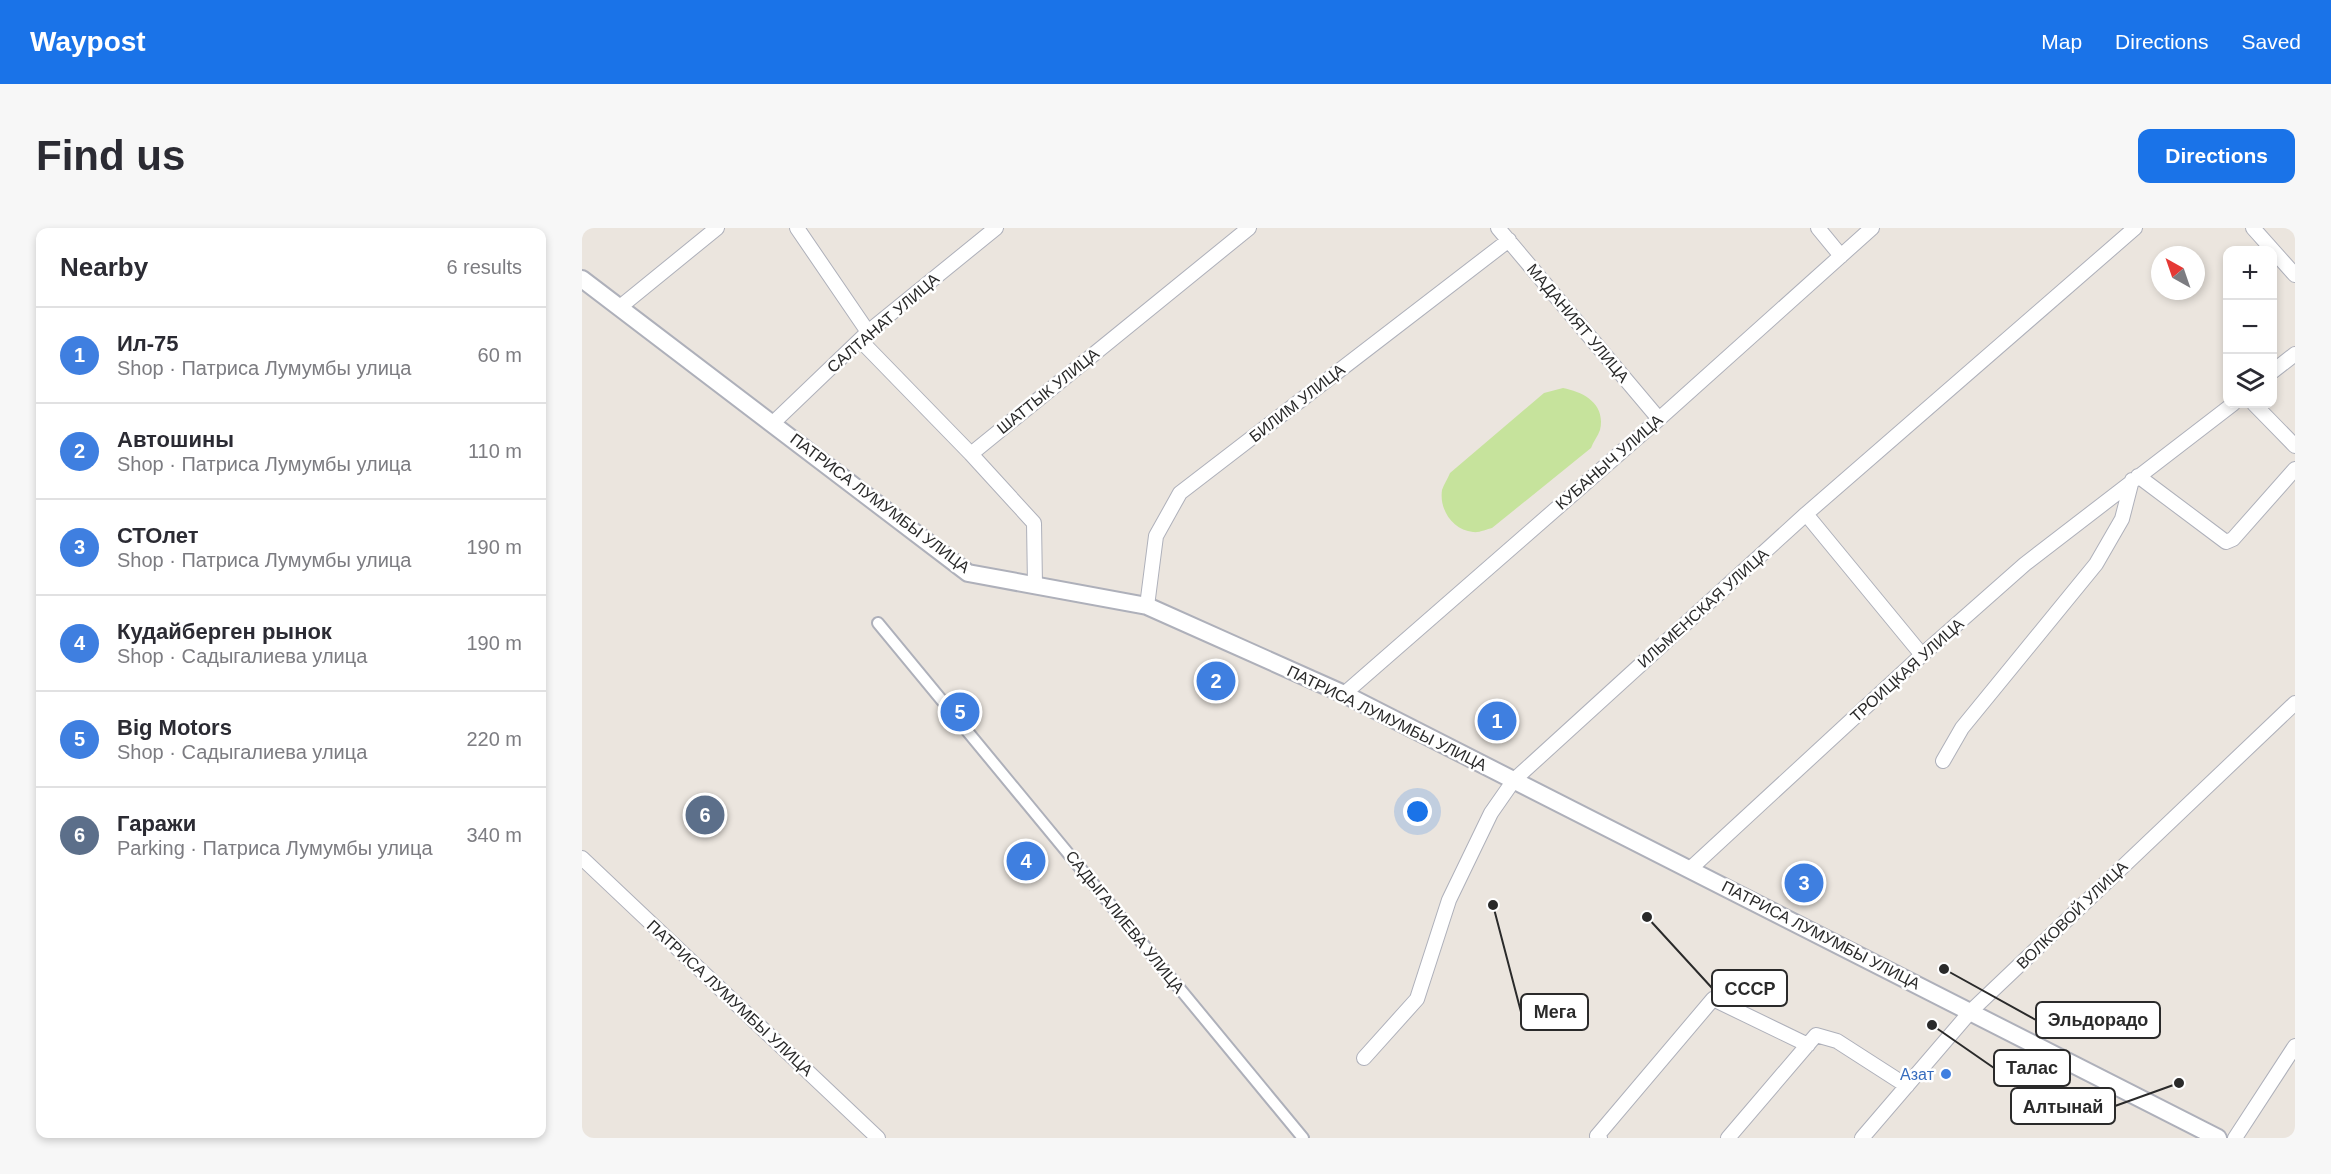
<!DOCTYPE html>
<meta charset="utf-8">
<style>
body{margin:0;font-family:Helvetica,sans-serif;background:#f7f7f7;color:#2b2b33}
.controls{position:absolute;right:18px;top:18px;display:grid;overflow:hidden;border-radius:12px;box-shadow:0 3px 9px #0003}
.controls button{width:54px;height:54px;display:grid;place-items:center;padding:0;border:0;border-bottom:2px solid #e1e1e2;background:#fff;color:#2b2b33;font:30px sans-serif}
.compass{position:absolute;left:1569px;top:18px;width:54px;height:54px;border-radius:50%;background:#fff;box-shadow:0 3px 9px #0003;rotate:320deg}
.you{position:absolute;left:836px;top:584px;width:21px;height:21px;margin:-15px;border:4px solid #fff;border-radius:50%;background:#1a73e8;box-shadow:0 0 0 9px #1a73e833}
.badge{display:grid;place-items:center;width:39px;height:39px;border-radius:50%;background:#1a73e8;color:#fff;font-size:20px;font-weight:700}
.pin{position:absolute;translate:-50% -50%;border:3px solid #fff;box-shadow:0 2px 6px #0006}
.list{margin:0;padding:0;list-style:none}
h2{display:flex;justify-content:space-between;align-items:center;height:78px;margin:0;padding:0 24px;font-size:26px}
h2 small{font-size:20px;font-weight:400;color:#7c7c81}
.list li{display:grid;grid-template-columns:39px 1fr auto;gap:18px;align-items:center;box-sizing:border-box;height:96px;padding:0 24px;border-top:2px solid #e1e1e2}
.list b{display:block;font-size:22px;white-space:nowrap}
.list p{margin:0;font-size:20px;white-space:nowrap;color:#7c7c81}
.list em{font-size:20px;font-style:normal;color:#7c7c81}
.icon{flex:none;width:33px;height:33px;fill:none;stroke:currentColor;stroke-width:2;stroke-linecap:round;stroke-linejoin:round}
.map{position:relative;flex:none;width:1713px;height:910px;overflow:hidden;border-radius:12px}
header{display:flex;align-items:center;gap:36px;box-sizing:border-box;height:84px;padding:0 30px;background:#1a73e8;color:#fff}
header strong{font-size:28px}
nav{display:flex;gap:33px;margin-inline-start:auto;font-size:21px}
.intro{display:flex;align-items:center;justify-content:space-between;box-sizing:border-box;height:144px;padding:0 36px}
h1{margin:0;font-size:42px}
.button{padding:15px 27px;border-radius:12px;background:#1a73e8;color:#fff;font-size:21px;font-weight:700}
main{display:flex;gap:36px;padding:0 36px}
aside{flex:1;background:#fff;border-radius:12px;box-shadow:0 3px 9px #0003}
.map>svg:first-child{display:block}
.pitch{fill:#c6e39c}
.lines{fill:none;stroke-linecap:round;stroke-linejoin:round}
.pedestrian-casing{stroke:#aeb0ba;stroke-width:14}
.minor-casing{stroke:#aeb0ba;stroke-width:16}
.tertiary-casing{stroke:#aeb0ba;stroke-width:20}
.pedestrian{stroke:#fff;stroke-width:10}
.minor{stroke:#fff;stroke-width:14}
.tertiary{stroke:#fff;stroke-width:16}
.shop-dot{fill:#3f7fe0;stroke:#fff;stroke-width:2}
.labels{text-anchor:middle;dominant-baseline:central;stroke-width:5;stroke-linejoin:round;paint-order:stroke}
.street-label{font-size:16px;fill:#2a2a2a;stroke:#fff}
.shop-label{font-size:16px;fill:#366cbe;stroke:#fff;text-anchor:end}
.leader{fill:none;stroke:#2a2a2a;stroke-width:2}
.callout-dot{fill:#2a2a2a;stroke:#fff;stroke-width:2}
.callout{fill:#fff;stroke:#2a2a2a;stroke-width:2}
.callout-label{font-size:18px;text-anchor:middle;font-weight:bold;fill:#2a2a2a}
</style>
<header>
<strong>Waypost</strong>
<nav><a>Map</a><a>Directions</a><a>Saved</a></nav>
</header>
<div class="intro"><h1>Find us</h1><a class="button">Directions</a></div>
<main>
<aside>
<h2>Nearby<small>6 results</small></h2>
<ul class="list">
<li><span class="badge" style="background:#3f7fe0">1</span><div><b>Ил-75</b><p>Shop · Патриса Лумумбы улица</p></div><em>60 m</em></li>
<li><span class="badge" style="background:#3f7fe0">2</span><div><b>Автошины</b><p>Shop · Патриса Лумумбы улица</p></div><em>110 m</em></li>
<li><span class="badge" style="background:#3f7fe0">3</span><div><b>СТОлет</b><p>Shop · Патриса Лумумбы улица</p></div><em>190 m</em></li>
<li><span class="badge" style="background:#3f7fe0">4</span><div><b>Кудайберген рынок</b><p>Shop · Садыгалиева улица</p></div><em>190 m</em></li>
<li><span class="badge" style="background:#3f7fe0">5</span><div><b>Big Motors</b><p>Shop · Садыгалиева улица</p></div><em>220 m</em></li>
<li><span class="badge" style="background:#5c6f8a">6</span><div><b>Гаражи</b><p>Parking · Патриса Лумумбы улица</p></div><em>340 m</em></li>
</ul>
</aside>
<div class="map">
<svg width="1713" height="910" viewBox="0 0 1713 910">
<rect width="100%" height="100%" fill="#ebe5de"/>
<path class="pitch" d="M 981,160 C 1002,164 1024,176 1018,202 C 1016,208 1011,214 1009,220 L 910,300 C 905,301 897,305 891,304 C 871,302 857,282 860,262 C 862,256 866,250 868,245 L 962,165 Z"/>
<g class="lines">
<g class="pedestrian-casing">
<path id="pedestrian" d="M 296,395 L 721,910"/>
</g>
<g class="minor-casing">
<path id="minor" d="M 215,0 L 286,104
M 916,0 L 1077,191
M 1236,0 L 1259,28
M 1671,0 L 1713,47
M 38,79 L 135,0
M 278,112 L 389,226 L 667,0
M 1690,144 L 1713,126
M 1672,176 L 1713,218
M 191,195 L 286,104 L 414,0
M 389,226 L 452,295 L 453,357
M 1556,248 L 1644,314 L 1651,311 L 1713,241
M 1224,286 L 1340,427
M 565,378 L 574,308 L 598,265 L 927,12
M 762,466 L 1077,191 L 1290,0
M 1361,533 L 1380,500 L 1514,336 L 1540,291 L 1550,252
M 0,630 L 296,910
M 1108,641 L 1340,427 L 1443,336 L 1651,176
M 782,830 L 835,771 L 867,672 L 909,585 L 932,552 L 1224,286 L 1553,0
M 1018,910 L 1015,908 L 1131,771 L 1226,817
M 1146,910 L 1234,807 L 1255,813 L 1325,858
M 1280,910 L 1389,783 L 1713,475
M 1653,910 L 1713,818"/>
</g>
<g class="tertiary-casing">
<path id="tertiary" d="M 0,51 L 386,345 L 565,378 L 762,466 L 1636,910"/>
</g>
<use href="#pedestrian" class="pedestrian"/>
<use href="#minor" class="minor"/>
<use href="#tertiary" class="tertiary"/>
</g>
<circle class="shop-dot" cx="1364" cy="846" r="6"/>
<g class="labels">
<g class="street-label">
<text transform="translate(301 95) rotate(-41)">САЛТАНАТ УЛИЦА</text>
<text transform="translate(996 95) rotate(50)">МАДАНИЯТ УЛИЦА</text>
<text transform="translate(466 163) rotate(-39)">ШАТТЫК УЛИЦА</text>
<text transform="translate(715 175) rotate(-38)">БИЛИМ УЛИЦА</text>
<text transform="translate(1027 234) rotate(-41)">КУБАНЫЧ УЛИЦА</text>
<text transform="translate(298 275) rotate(37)">ПАТРИСА ЛУМУМБЫ УЛИЦА</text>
<text transform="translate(1121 380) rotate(-42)">ИЛЬМЕНСКАЯ УЛИЦА</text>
<text transform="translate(1325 442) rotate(-42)">ТРОИЦКАЯ УЛИЦА</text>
<text transform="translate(805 490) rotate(26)">ПАТРИСА ЛУМУМБЫ УЛИЦА</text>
<text transform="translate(1490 687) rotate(-44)">ВОЛКОВОЙ УЛИЦА</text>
<text transform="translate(543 694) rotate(51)">САДЫГАЛИЕВА УЛИЦА</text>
<text transform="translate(1239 707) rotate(27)">ПАТРИСА ЛУМУМБЫ УЛИЦА</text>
<text transform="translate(148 770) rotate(43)">ПАТРИСА ЛУМУМБЫ УЛИЦА</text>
</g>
<g class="shop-label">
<text x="1352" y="846">Азат</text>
</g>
</g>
<path class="leader" d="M1065 689L1130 760M911 677L939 784M1362 741L1454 792M1350 797L1412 840M1597 855L1533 878"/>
<g class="callout-dot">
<circle cx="1065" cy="689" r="6"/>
<circle cx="911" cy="677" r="6"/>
<circle cx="1362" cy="741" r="6"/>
<circle cx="1350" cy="797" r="6"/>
<circle cx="1597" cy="855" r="6"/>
</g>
<g class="callout">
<rect x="1130" y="742" width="75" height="36" rx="6"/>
<rect x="939" y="766" width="67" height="36" rx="6"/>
<rect x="1454" y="774" width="124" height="36" rx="6"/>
<rect x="1412" y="822" width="76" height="36" rx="6"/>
<rect x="1429" y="860" width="104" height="36" rx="6"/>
</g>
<g class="callout-label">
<text x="1168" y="767">СССР</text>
<text x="973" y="790">Мега</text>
<text x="1516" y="798">Эльдорадо</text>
<text x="1450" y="846">Талас</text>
<text x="1481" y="885">Алтынай</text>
</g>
</svg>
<div class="controls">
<button>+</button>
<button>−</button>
<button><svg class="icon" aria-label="layers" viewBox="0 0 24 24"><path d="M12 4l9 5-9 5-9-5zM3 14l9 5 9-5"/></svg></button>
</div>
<svg class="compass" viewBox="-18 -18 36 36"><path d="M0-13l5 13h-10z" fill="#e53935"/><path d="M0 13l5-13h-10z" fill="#7c7c81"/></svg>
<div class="you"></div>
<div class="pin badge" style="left:915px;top:493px;background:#3f7fe0">1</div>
<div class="pin badge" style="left:634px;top:453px;background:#3f7fe0">2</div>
<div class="pin badge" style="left:1222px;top:655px;background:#3f7fe0">3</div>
<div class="pin badge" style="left:444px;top:633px;background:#3f7fe0">4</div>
<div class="pin badge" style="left:378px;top:484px;background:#3f7fe0">5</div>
<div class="pin badge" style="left:123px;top:587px;background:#5c6f8a">6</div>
</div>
</main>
